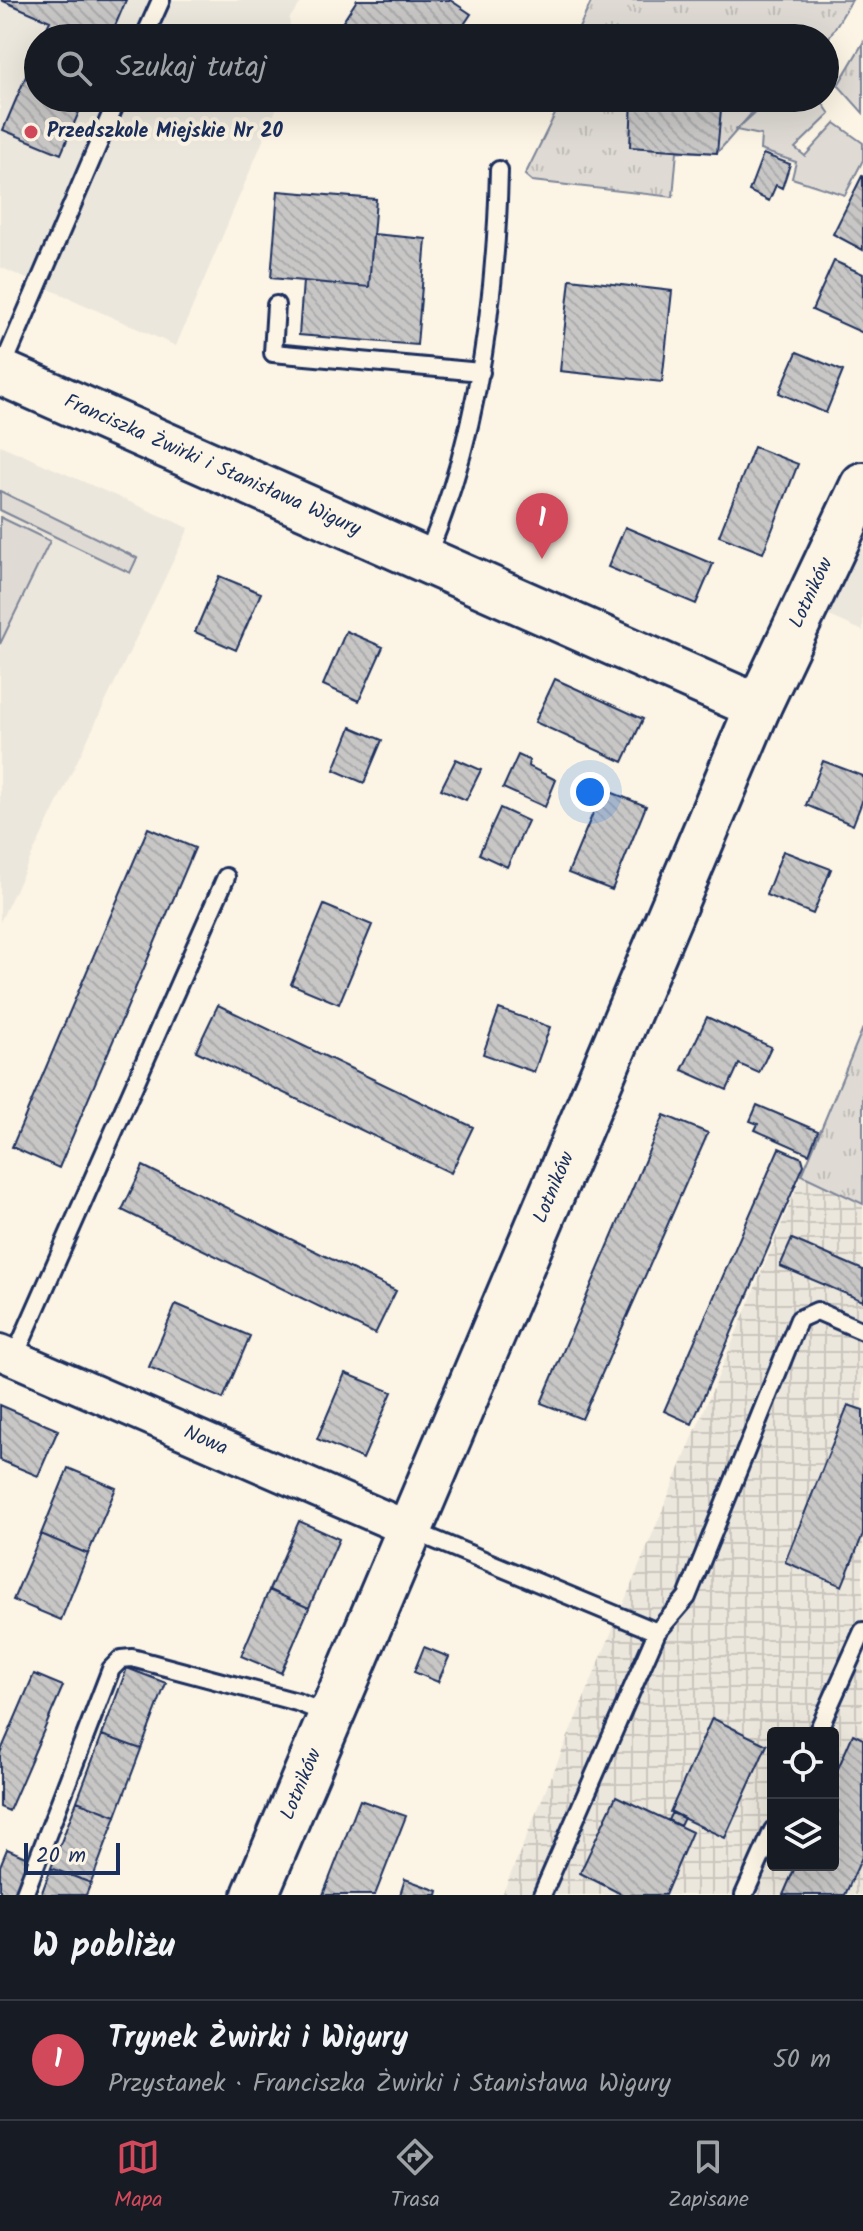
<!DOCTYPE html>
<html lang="pl">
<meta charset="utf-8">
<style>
body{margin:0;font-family:Kalam,sans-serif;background:#20242c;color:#f1f3f6}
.controls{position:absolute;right:24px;bottom:24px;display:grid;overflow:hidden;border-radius:8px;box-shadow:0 8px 32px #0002}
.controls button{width:72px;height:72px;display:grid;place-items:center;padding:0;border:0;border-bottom:2px solid #363941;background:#171b24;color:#f1f3f6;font:40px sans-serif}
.scale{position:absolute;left:24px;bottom:20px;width:96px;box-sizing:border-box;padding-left:8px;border:4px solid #1b2f5e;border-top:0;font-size:22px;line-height:28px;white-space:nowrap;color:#1b2f5e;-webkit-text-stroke:6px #fcf5e5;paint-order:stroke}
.you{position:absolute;left:590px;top:792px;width:28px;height:28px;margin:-20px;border:6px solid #fff;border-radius:50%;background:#1a73e8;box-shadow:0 0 0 12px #1a73e833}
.badge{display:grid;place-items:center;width:52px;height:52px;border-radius:50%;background:#d1495b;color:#fff;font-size:26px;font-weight:700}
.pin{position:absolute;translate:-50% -66px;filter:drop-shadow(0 2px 4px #0008)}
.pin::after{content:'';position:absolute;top:42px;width:28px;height:24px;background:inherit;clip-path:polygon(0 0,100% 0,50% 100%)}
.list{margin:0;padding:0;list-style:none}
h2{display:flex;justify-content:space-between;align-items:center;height:104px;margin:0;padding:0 32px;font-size:34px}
h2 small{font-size:26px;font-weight:400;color:#9ea1a6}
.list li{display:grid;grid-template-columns:52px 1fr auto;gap:24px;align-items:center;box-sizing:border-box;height:120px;padding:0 32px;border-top:2px solid #363941}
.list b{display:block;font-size:30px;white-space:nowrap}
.list p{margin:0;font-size:26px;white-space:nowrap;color:#9ea1a6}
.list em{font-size:26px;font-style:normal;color:#9ea1a6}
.icon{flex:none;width:44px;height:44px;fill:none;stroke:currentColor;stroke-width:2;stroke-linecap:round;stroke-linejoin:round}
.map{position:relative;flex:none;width:863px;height:1895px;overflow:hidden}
.search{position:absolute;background:#171b24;box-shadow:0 8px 32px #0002;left:24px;right:24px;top:24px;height:88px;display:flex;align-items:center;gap:20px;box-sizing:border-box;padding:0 28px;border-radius:44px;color:#9ea1a6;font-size:30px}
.sheet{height:224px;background:#171b24}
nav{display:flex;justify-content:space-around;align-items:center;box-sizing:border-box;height:112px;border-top:2px solid #363941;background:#171b24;font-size:22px;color:#9ea1a6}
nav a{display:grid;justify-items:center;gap:4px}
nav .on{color:#d1495b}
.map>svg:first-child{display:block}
.built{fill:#ece7dc}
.industrial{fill:url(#industrial-grid);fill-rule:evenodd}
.grass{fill:url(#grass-tufts);stroke:#7d8599;stroke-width:2}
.green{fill:#dfdbd4;stroke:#7d8599;stroke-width:2}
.building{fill:url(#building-back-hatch);stroke:#1b2f5e;stroke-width:2}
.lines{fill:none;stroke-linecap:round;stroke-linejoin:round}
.lane-casing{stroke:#1b2f5e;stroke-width:22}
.street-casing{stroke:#1b2f5e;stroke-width:40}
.secondary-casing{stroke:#1b2f5e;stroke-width:50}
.lane{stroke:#fcf5e5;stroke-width:16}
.street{stroke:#fcf5e5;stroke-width:34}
.secondary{stroke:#fcf5e5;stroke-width:44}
.poi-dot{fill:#d1495b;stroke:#fcf5e5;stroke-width:3}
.labels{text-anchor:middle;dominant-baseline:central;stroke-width:8;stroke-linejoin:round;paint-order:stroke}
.poi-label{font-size:20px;font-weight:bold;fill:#1b2f5e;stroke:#fcf5e5;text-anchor:start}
.street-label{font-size:20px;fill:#1b2f5e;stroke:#fcf5e5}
</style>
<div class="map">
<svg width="863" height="1895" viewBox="0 0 863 1895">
<defs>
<pattern id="industrial-grid" width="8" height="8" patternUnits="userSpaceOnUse" patternTransform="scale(2)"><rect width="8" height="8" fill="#ece7dc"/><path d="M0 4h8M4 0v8" fill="none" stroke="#cac6bf"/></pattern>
<pattern id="grass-tufts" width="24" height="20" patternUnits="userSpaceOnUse" patternTransform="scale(2)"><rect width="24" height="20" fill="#dfdbd4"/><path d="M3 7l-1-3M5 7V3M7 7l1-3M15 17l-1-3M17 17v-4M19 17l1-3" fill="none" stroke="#bfbcb8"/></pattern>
<pattern id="building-back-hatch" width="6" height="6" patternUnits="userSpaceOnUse" patternTransform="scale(2)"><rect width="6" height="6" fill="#c8c7c6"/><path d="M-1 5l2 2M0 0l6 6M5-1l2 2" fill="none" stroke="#ababac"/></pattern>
</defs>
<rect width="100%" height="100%" fill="#fcf5e5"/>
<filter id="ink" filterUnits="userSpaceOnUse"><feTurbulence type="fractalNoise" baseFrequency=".0125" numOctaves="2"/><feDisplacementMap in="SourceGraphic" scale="16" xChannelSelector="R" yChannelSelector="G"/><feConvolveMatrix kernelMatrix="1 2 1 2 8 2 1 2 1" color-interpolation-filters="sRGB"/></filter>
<g filter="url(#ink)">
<path class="built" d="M 0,0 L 303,0 L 289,19 L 291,30 L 302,38 L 38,38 L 38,98 L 281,98 L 176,346 L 0,267 Z
M 0,445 L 189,528 L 0,922 Z
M 863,515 L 863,631 L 816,610 Z"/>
<path class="industrial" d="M 802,1175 L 863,1204 L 863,1895 L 502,1895 ZM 773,1733 L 833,1733 L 833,1865 L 773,1865 Z"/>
<path class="grass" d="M 592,0 L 852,0 L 825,44 L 825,38 L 593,38 L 579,28 Z
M 863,43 L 863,113 L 838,85 Z
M 563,98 L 765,98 L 717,153 L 677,151 L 673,197 L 532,181 L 525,175 Z
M 863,1028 L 863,1204 L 802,1175 Z"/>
<path class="green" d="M 771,98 L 819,98 L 830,114 L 795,148 L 805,156 L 835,123 L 863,143 L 863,160 L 845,195 L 792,178 L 796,162 L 760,150 L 761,135 L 736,130 Z
M 0,491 L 137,558 L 130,573 L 0,510 Z
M 0,517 L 50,541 L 0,644 Z"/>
<path class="building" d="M 1,0 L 126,0 L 110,38 L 42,38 L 50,21 Z
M 357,0 L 450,0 L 471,14 L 455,38 L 342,38 L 335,34 Z
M 38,48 L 38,98 L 85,98 L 61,154 L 3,130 Z
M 632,98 L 722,98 L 717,153 L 630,147 Z
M 763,154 L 790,164 L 782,188 L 776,185 L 769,201 L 749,191 Z
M 862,176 L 863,177 L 863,250 L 833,234 Z
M 278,191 L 376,199 L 369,287 L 271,278 Z
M 373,234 L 426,239 L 417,345 L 299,335 L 303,281 L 369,287 Z
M 834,261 L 863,274 L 863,333 L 812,310 Z
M 570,279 L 672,291 L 662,382 L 560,371 Z
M 797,352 L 843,371 L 826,413 L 779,393 Z
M 754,447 L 798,464 L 763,553 L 719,536 Z
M 625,527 L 713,564 L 696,604 L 608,567 Z
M 219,576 L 261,593 L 236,650 L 195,632 Z
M 346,631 L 383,647 L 359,701 L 323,685 Z
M 555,679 L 643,719 L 623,762 L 535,722 Z
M 351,727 L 382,740 L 364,783 L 334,770 Z
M 518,755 L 529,760 L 528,766 L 556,780 L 545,807 L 503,788 Z
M 456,759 L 481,770 L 466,800 L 441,789 Z
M 823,761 L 863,776 L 863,799 L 853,825 L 806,805 Z
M 603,789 L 646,806 L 612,890 L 568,873 Z
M 500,808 L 528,821 L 507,867 L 479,854 Z
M 148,828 L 195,848 L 59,1168 L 12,1147 Z
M 783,851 L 831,869 L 813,914 L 766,895 Z
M 324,905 L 372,925 L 339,1004 L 291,984 Z
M 218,1005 L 473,1127 L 451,1173 L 196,1051 Z
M 499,1009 L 550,1027 L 534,1072 L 483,1054 Z
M 707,1017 L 771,1047 L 759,1073 L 739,1064 L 727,1090 L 682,1070 Z
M 757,1105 L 818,1131 L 809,1154 L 755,1130 L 758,1124 L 750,1121 Z
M 664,1115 L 708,1133 L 582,1419 L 541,1403 Z
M 779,1148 L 802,1158 L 804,1165 L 692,1424 L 664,1411 Z
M 143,1166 L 396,1291 L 375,1334 L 122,1210 Z
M 792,1239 L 863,1270 L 863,1301 L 780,1266 Z
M 176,1304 L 250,1336 L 223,1399 L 149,1367 Z
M 345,1373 L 392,1392 L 363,1459 L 317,1439 Z
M 0,1405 L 58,1430 L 38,1476 L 0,1460 Z
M 848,1405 L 863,1410 L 863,1534 L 842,1586 L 785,1562 Z
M 68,1468 L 116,1488 L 88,1554 L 41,1534 Z
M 299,1521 L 339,1539 L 309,1608 L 269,1590 Z
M 41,1534 L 88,1554 L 61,1620 L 13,1600 Z
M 269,1590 L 309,1608 L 281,1673 L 241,1656 Z
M 424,1647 L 449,1657 L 438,1682 L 414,1672 Z
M 127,1668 L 166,1683 L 141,1749 L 102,1735 Z
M 34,1674 L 63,1686 L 9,1811 L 0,1807 L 0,1753 Z
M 712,1718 L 767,1745 L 725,1838 L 670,1812 Z
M 853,1734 L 863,1739 L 863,1855 L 845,1895 L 783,1895 L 796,1865 L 833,1865 L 833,1780 Z
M 102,1735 L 141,1749 L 116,1816 L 77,1801 Z
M 616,1796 L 692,1832 L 665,1895 L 623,1895 L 580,1873 Z
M 360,1800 L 406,1816 L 375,1895 L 323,1895 Z
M 77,1801 L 116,1816 L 91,1883 L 51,1868 Z
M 672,1812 L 684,1818 L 680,1826 L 668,1820 Z
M 7,1849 L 30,1859 L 14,1895 L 0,1892 L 0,1866 Z
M 51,1868 L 91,1883 L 86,1895 L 41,1895 Z
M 405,1879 L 438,1891 L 437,1895 L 400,1895 Z"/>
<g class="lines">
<g class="lane-casing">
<path id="lane" d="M 144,38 L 161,0
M 276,305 L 273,353 L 481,372
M 1,371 L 118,98
M 426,558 C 478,437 496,301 499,170
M 14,1358 L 226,877
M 411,1530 L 657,1632
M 817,1733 L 863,1631
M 24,1895 L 111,1669 L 121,1659 L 132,1658 L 297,1702 L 330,1715
M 542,1895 L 657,1632 L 687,1597 L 799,1319 L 817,1311 L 863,1331
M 744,1895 L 773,1830"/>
</g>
<g class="street-casing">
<g id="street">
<path id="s1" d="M 0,1352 L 411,1530"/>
</g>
</g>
<g class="secondary-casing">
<g id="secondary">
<path id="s2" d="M 0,372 L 758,707"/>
<path id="s3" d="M 255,1895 L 758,707 L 863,485"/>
</g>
</g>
<use href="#lane" class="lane"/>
<use href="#street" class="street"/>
<use href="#secondary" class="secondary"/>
</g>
</g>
<circle class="poi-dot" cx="31" cy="132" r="8"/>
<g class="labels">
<g class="poi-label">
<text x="47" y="132">Przedszkole Miejskie Nr 20</text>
</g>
<g class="street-label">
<text stroke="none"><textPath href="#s2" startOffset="232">Franciszka Żwirki i Stanisława Wigury</textPath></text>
<text stroke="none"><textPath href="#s3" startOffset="1416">Lotników</textPath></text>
<text stroke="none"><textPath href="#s3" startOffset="768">Lotników</textPath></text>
<text stroke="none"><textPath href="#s1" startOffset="224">Nowa</textPath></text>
<text stroke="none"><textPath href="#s3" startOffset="120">Lotników</textPath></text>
</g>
</g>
</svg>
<div class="controls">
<button><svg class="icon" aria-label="locate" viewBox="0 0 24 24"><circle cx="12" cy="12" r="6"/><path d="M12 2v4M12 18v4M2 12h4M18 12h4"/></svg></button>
<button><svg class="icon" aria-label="layers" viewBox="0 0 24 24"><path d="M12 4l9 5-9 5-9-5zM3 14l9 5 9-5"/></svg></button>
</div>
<div class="scale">20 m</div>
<div class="you"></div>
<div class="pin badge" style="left:542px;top:559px">1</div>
<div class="search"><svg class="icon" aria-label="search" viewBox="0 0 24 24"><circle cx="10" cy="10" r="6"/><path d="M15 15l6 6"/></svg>Szukaj tutaj</div>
</div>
<section class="sheet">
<h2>W pobliżu<small></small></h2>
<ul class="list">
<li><span class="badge">1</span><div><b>Trynek Żwirki i Wigury</b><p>Przystanek · Franciszka Żwirki i Stanisława Wigury</p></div><em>50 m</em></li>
</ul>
</section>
<nav>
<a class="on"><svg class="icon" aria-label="map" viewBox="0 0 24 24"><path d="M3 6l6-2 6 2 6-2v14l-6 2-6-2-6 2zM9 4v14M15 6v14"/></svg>Mapa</a>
<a><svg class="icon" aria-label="directions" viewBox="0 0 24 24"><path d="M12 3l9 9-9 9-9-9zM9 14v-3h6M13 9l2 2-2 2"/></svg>Trasa</a>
<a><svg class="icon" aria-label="saved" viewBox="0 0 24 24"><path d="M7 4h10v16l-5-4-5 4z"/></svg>Zapisane</a>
</nav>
